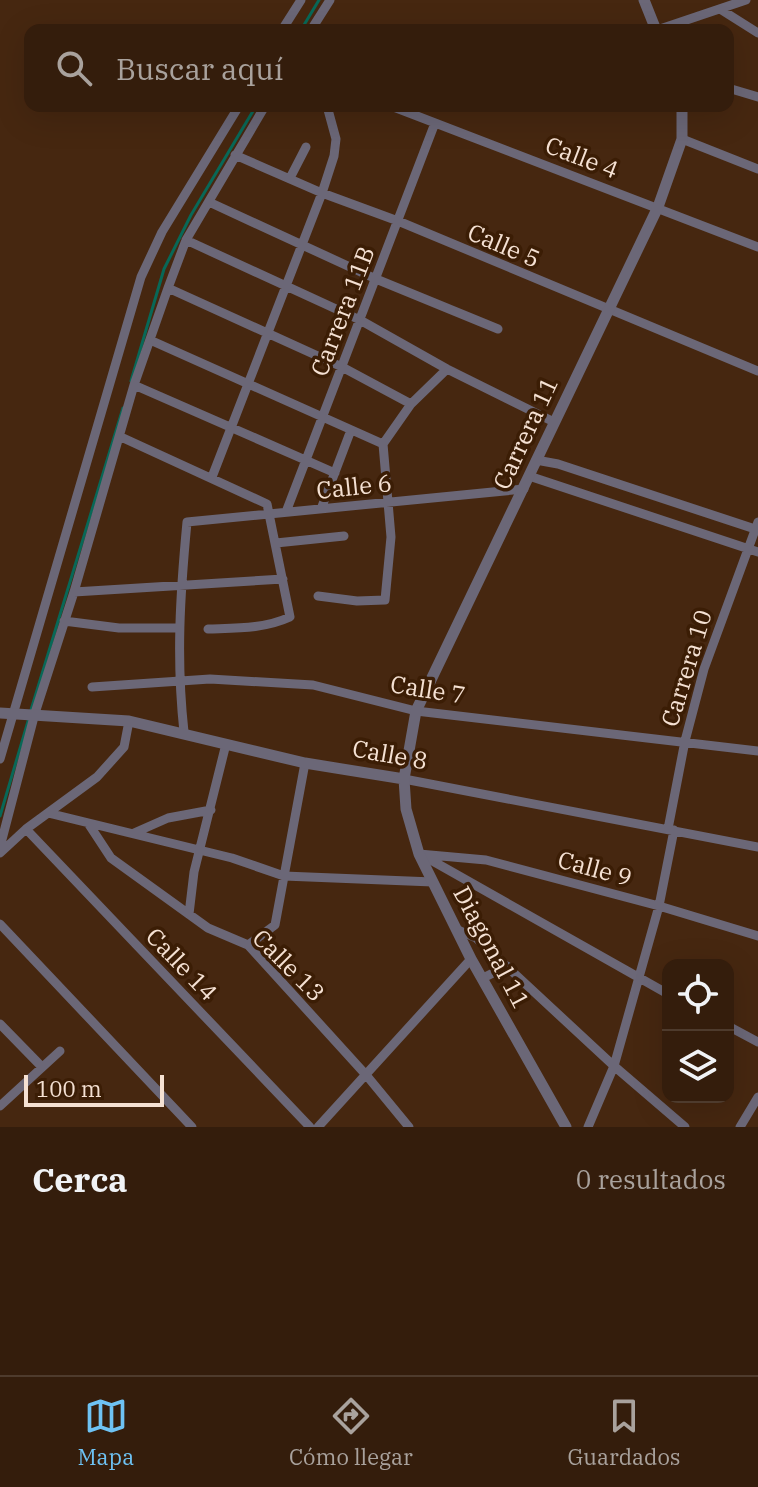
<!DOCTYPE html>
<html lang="es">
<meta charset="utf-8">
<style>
body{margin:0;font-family:"IBM Plex Serif",serif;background:#3f2a1a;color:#f1f3f6}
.controls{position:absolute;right:24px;bottom:24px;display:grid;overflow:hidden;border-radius:16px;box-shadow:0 8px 32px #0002}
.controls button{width:72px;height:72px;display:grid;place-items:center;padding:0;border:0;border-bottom:2px solid #4e3b2d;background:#341d0c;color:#f1f3f6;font:40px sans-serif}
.scale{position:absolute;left:24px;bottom:20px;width:140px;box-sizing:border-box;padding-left:8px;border:4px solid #f5e1d3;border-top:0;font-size:22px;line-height:28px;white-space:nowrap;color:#f5e1d3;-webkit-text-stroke:6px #3b1d05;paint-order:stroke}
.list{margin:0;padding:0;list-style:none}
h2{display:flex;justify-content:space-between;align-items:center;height:104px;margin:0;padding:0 32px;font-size:34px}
h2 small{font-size:26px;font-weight:400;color:#a9a29d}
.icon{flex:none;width:44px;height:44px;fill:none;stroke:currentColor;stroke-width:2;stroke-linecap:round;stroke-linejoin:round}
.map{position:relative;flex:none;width:758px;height:1127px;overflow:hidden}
.search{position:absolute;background:#341d0c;box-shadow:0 8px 32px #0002;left:24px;right:24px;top:24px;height:88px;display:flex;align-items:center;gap:20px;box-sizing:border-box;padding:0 28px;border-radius:16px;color:#a9a29d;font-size:30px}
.sheet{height:248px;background:#341d0c}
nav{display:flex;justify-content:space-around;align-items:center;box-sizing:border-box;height:112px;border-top:2px solid #4e3b2d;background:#341d0c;font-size:22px;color:#a9a29d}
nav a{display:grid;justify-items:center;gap:4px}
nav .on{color:#6ec2f3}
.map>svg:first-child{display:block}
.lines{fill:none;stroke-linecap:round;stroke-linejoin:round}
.stream{stroke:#086857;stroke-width:3}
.minor{stroke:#6b6777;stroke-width:9}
.tertiary{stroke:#6b6777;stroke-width:11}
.labels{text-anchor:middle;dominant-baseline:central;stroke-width:7;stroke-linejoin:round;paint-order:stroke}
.street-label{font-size:24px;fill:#f5e1d3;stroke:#3b1d05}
</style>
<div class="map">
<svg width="758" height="1127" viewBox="0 0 758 1127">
<rect width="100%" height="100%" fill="#462710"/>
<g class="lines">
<path class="stream" d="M 301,30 L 319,0
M 131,381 L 164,269 L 191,215 L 256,106
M 31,710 L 123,408
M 0,816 L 29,718"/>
<path class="minor" d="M 720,9 L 758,33
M 282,30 L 301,0
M 311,30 L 330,0
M 657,30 L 746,0
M 728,88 L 758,97
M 391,106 L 758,247
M 682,139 L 758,169
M 235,155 L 322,193 L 398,221 L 758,371
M 290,178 L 306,147
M 209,202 L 376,279 L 498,329
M 186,240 L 360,320 L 447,369 L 554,422
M 168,288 L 342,367 L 411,404
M 150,340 L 383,444
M 134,385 L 335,473
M 121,437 L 267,504 L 290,617 C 264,629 236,628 208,629
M 536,460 L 558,464 L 758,530
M 529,476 L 758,552
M 212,477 L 322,193 L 334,156 L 336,139 L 327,106
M 321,509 L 351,430
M 286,512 L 435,123
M 276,543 L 344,536
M 74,592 L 283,579
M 318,596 L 357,601 L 385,600 L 391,537 L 383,444 L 411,404 L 447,369
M 64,621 L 119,628 L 178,628
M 92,687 L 210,679 L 313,685 L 416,711 L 758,751
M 184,732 C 176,659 180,596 187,522 L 524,489
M 0,759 L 141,277 L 162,232 L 239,106
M 404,779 L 758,847
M 48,813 L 232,858 L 284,876 L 433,882
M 88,823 L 111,858 L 208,928 L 248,945 L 367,1076 L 409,1127
M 26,829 L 310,1127
M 668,829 L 685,741 L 704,669 L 758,522
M 134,833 L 168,818 L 211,810
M 0,847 L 35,713 L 74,592 L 134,385 L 168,288 L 186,240 L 265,106
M 0,853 L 26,829 L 97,777 L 124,747 L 129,721
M 419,854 L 486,860 L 659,906 L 758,936
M 422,855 L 668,994
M 189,914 L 194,872 L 226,744
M 0,924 L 192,1127
M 456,929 L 476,938 L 614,1066 L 685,1127
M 248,945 L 275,925 L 305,763
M 483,978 L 507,966
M 0,1024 L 42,1067
M 728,1026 L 758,1042
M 0,1106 L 60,1051
M 318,1127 L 471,959
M 588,1127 L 614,1066 L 659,906 L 674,830
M 740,1127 L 758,1097"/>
<path class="tertiary" d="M 644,0 L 656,30
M 0,713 L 129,721 L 305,763 L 404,779
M 566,1127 L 471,959 L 419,854 L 406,809 L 404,779 L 416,711 L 658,207 L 682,139 L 682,106"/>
</g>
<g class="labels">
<g class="street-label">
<text transform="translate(582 157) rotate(21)">Calle 4</text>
<text transform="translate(504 245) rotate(23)">Calle 5</text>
<text transform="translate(342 311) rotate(-69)">Carrera 11B</text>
<text transform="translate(525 433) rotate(-65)">Carrera 11</text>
<text transform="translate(354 486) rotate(-6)">Calle 6</text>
<text transform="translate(686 668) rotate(-73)">Carrera 10</text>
<text transform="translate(428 689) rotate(9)">Calle 7</text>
<text transform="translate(390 754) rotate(10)">Calle 8</text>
<text transform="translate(595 868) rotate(15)">Calle 9</text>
<text transform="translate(492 947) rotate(62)">Diagonal 11</text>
<text transform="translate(182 964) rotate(46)">Calle 14</text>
<text transform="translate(289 965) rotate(45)">Calle 13</text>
</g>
</g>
</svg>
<div class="controls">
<button><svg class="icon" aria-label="locate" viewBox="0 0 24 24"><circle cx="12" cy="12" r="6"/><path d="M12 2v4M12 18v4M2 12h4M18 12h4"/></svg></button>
<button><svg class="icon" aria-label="layers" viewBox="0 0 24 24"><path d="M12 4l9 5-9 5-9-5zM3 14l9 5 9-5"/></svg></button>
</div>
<div class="scale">100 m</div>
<div class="search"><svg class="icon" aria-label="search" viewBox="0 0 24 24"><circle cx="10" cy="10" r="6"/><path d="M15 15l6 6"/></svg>Buscar aquí</div>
</div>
<section class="sheet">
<h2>Cerca<small>0 resultados</small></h2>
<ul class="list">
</ul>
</section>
<nav>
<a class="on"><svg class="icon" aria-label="map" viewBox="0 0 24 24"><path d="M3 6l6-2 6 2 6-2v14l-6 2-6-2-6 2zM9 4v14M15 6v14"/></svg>Mapa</a>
<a><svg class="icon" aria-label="directions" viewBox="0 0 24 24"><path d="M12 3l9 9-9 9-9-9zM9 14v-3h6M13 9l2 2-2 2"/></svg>Cómo llegar</a>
<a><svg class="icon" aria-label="saved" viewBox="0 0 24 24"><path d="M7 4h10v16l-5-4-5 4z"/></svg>Guardados</a>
</nav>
